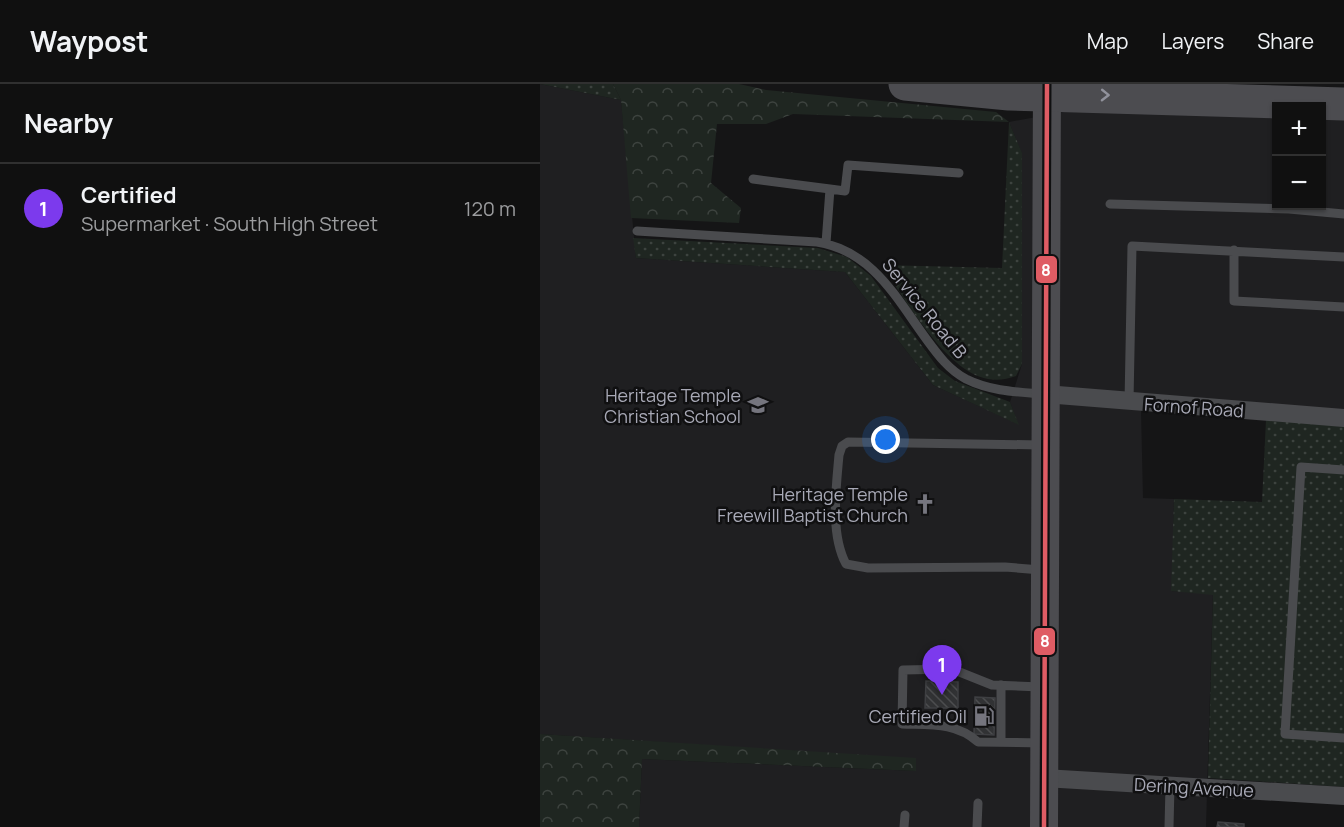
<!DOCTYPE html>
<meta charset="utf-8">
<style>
body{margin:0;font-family:Manrope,sans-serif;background:#191919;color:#f1f3f6}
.controls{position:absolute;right:18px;top:18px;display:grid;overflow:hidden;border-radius:0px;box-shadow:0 2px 4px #0004}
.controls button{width:54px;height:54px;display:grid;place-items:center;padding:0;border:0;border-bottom:2px solid #303030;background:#101010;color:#f1f3f6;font:30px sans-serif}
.you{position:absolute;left:346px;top:356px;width:21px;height:21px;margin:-15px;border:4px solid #fff;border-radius:50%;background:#1a73e8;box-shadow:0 0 0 9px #1a73e833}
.badge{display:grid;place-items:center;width:39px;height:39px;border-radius:50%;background:#7c3aed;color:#fff;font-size:20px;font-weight:700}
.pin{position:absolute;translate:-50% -50px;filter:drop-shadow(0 2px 3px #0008)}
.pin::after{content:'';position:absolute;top:32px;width:21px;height:18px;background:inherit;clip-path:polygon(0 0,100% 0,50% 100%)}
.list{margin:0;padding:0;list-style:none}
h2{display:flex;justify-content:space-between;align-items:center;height:78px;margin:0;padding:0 24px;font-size:26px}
h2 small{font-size:20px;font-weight:400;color:#9c9d9f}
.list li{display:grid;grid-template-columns:39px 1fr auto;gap:18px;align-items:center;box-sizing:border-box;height:90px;padding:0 24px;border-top:2px solid #303030}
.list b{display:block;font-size:22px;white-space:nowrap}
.list p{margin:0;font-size:20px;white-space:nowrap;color:#9c9d9f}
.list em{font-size:20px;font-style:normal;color:#9c9d9f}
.map{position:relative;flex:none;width:804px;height:743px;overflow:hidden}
header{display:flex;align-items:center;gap:36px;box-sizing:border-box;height:84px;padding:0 30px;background:#101010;border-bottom:2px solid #303030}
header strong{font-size:28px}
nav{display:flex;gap:33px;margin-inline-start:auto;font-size:21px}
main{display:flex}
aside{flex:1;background:#101010}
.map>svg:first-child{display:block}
.built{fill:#1f1f21}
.grass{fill:url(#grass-dots)}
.forest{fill:url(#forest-crowns)}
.building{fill:url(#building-back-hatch);stroke:#3e3f42;stroke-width:1.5}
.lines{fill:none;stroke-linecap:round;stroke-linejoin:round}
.service{stroke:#4a4b4e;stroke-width:9}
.minor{stroke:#4a4b4e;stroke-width:18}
.primary{stroke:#4c4c50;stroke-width:28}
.motorway{stroke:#4c4c50;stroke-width:33}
.bus-1-casing{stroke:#101011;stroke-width:9}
.bus-1{stroke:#df5c64;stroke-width:4.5}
.oneway{stroke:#91929c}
.labels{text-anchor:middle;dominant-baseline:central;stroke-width:5;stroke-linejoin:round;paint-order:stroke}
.street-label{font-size:18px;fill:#a8a9b6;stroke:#101011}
.poi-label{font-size:18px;fill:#a8a9b6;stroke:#101011;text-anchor:end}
.line-badge{stroke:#101011;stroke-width:2}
.badge-label{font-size:16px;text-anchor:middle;font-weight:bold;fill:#fff}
</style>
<header>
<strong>Waypost</strong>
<nav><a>Map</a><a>Layers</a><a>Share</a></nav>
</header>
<main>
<aside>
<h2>Nearby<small></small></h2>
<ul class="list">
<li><span class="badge">1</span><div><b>Certified</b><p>Supermarket · South High Street</p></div><em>120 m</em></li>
</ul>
</aside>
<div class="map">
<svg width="804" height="743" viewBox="0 0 804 743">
<defs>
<pattern id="grass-dots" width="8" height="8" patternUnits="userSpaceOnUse" patternTransform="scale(1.5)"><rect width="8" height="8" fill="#1f2621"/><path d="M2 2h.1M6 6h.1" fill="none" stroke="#3d433f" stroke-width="1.8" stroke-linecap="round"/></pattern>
<pattern id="forest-crowns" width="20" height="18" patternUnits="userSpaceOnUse" patternTransform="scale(1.5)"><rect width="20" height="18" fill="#1f2621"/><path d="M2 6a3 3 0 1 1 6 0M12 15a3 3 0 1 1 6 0" fill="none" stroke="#3d433f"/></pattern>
<pattern id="building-back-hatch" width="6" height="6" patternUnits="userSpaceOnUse" patternTransform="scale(1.5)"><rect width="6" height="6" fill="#313234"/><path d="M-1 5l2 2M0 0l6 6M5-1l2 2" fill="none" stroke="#4c4d4f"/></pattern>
</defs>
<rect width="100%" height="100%" fill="#151516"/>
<path class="built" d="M 0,0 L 81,16 L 96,174 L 305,188 L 393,301 L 478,340 L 470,318 L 482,280 L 482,70 L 469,38 L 583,17 L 736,26 L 736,122 L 782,122 L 782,28 L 804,29 L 804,341 L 601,325 L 603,414 L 634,415 L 632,507 L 673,510 L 666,743 L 99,743 L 102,675 L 376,687 L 376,675 L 0,650 Z"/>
<path class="grass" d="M 0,0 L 73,0 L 81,16 Z
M 469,38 L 482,69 L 482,280 L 476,292 C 467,295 458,297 448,295 C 405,287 366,215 341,181 L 462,184 Z
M 93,154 L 278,164 L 307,173 L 331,192 L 398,284 L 415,297 L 470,318 L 479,341 L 393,301 L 305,188 L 96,174 Z
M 726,336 L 804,341 L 804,703 L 668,694 L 673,511 L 631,507 L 634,415 L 722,418 Z"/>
<path class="forest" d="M 73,0 L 199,0 L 226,6 L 456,28 L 469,38 L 253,30 L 226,40 L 177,40 L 171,99 L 201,124 L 199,139 L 91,134 L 81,16 Z
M 0,650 L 376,674 L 376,687 L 102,675 L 99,743 L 0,743 Z"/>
<path class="building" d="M 386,597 L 418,598 L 418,624 L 385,624 Z
M 435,613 L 455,614 L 454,651 L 434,650 Z
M 678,738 L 704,740 L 704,743 L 677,743 Z"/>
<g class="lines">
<path class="service" d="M 213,95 L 290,105
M 570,120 L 749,125 L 804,130
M 97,147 L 277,158 C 333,167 356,214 387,256 C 398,271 409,286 426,295 C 450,307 476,308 502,310
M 286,159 L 290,105 L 305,107 L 308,81 L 419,89
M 694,166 L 694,217 L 804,223
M 589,318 L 592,162 L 804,173
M 804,386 L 761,383 L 745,650 L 804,654
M 501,486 L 465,483 L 328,484 L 306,480 C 290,450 296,405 299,371 L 302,362 L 308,358 L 501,361
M 461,601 L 461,658
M 501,603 L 452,601 L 412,585 L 363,586 L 362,640 C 389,641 416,638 438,658 L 503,659
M 364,743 L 365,731
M 437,743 L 438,719
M 629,743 L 630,702"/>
<path class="minor" d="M 505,310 L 804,334
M 504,694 L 804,712"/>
<path class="primary" d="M 504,743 L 507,0"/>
<path class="motorway" d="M 365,0 L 469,10 L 804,20"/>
<g class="bus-1-casing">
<path id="bus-1" d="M 504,743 L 507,0"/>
</g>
<use href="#bus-1" class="bus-1"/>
</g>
<defs><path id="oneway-chevron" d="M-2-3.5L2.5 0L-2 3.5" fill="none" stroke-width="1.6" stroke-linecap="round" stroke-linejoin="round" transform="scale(1.5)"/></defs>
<use class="oneway" href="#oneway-chevron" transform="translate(565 11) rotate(1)"/>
<defs>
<g id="school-bare" transform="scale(1.62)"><path d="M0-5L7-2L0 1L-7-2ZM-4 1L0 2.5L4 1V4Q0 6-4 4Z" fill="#75757e" stroke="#101011" stroke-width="2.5" paint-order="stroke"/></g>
<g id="church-bare" transform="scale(1.62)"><path d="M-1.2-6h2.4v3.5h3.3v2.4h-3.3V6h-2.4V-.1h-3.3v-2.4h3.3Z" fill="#75757e" stroke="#101011" stroke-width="2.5" paint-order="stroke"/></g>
<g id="fuel-bare" transform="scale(1.62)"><path d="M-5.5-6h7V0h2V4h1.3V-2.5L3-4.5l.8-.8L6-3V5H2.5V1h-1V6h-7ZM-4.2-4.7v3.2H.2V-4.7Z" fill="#75757e" stroke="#101011" stroke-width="2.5" paint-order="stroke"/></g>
</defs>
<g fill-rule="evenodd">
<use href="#school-bare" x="218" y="321"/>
<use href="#church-bare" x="385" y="420"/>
<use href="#fuel-bare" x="444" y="632"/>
</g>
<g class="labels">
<g class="street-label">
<text transform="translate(385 224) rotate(51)">Service Road B</text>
<text transform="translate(654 323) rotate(4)">Fornof Road</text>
<text transform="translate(654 703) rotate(3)">Dering Avenue</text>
</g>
<g class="poi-label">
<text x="201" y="311">Heritage Temple<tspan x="201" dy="21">Christian School</tspan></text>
<text x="368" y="410">Heritage Temple<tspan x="368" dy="21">Freewill Baptist Church</tspan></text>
<text x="427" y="632">Certified Oil</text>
</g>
</g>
<g class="line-badge">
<rect x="495" y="171" width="23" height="29" rx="6" fill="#df5c64"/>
<rect x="493" y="543" width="23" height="29" rx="6" fill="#df5c64"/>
</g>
<g class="badge-label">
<text x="506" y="192">8</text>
<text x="505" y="563">8</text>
</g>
</svg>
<div class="controls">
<button>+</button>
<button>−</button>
</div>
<div class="you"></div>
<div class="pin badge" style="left:402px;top:611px">1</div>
</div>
</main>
